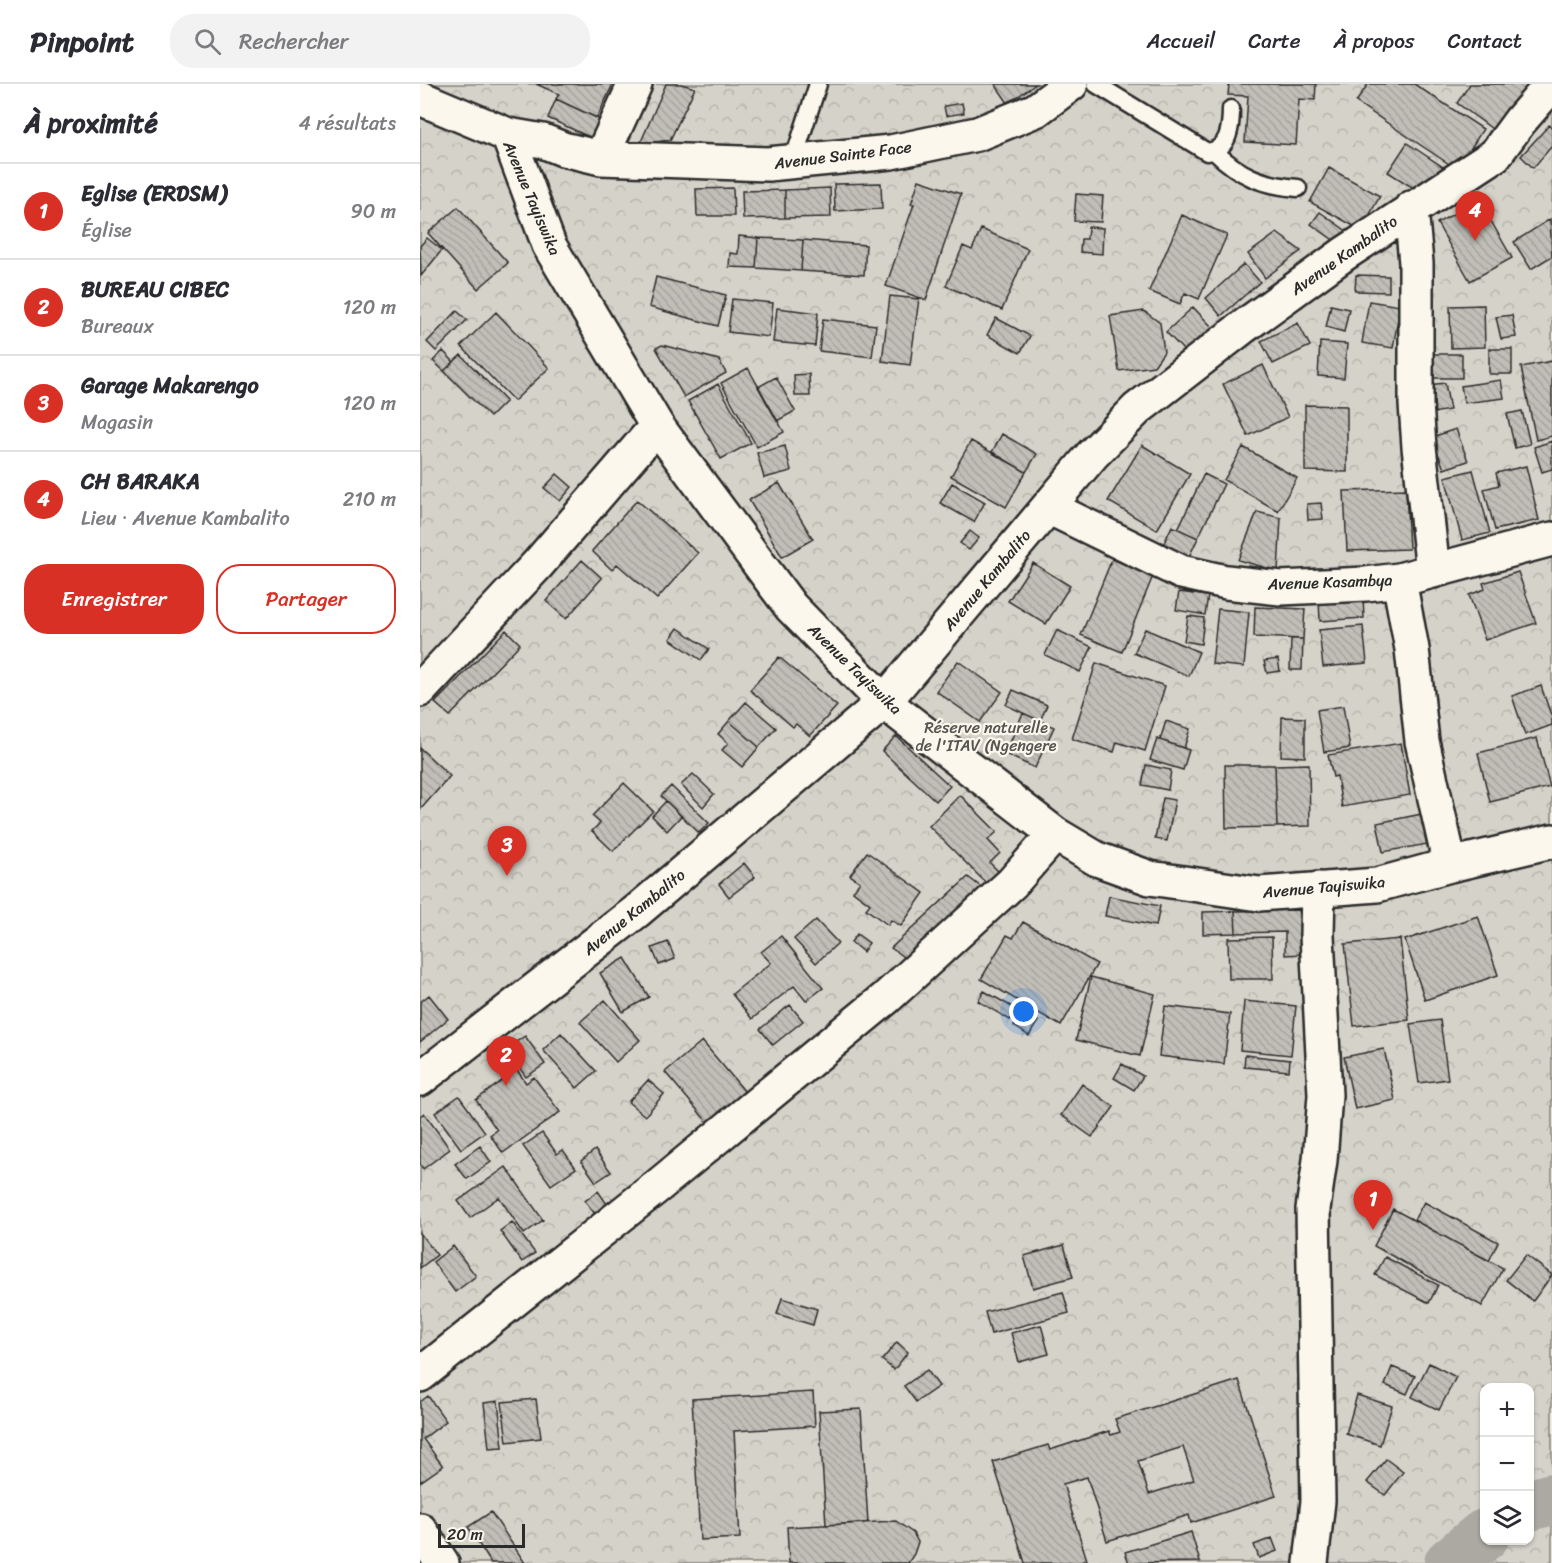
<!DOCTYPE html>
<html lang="fr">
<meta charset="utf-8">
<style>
body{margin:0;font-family:Sriracha,sans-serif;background:#f2f2f3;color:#2b2b33}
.controls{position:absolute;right:18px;bottom:18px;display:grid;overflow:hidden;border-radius:12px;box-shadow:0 2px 4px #0004}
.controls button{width:54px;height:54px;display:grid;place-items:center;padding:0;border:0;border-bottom:2px solid #e1e1e2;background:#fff;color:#2b2b33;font:30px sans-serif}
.scale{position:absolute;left:18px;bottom:15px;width:87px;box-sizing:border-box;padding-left:6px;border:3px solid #2b2b2b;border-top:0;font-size:16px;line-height:21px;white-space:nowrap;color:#2b2b2b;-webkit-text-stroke:4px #fbf7ec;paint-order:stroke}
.you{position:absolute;left:604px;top:928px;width:21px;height:21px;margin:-15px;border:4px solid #fff;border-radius:50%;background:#1a73e8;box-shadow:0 0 0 9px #1a73e833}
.badge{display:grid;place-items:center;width:39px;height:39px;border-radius:50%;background:#d93025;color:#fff;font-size:20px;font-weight:700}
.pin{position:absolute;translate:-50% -50px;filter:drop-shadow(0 2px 3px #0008)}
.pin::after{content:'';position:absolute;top:32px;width:21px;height:18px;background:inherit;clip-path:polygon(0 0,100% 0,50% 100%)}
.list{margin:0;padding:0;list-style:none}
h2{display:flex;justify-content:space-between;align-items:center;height:78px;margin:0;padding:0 24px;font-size:26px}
h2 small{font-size:20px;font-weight:400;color:#7c7c81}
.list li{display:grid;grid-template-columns:39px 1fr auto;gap:18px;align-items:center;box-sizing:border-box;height:96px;padding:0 24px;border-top:2px solid #e1e1e2}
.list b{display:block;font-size:22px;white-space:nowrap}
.list p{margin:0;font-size:20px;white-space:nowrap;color:#7c7c81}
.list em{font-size:20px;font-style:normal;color:#7c7c81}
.actions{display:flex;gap:12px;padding:18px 24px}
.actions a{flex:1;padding:14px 0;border:2px solid #d93025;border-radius:24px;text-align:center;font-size:21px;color:#d93025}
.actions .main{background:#d93025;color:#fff}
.icon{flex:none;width:33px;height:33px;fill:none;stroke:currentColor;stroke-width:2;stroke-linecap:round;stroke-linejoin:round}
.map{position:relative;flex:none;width:1132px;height:1479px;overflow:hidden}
header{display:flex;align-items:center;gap:36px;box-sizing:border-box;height:84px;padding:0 30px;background:#fff;border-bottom:2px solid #e1e1e2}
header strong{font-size:28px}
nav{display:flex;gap:33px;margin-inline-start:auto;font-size:21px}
.search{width:420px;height:54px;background:#f2f2f3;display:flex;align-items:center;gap:15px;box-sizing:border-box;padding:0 21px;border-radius:24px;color:#7c7c81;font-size:22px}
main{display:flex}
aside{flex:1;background:#fff}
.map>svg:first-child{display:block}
.park{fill:url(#park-crowns);stroke:#807e7a;stroke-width:1.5;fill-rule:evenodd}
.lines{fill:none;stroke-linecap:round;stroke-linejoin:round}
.river{stroke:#aca9a2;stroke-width:52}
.building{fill:url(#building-back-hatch);stroke:#2b2b2b;stroke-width:1.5;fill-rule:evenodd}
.service-casing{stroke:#2b2b2b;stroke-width:21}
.minor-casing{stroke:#2b2b2b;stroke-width:38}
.secondary-casing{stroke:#2b2b2b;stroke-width:38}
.service{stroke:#fbf7ec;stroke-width:16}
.minor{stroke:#fbf7ec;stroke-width:33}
.secondary{stroke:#fbf7ec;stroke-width:33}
.labels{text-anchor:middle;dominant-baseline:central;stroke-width:4.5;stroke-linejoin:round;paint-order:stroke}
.street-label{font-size:16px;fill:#2b2b2b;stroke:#fbf7ec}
.park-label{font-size:16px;fill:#565552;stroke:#fbf7ec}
</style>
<header>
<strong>Pinpoint</strong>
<div class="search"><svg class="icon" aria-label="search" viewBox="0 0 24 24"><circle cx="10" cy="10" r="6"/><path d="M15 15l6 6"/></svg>Rechercher</div>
<nav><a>Accueil</a><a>Carte</a><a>À propos</a><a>Contact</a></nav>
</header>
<main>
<aside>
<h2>À proximité<small>4 résultats</small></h2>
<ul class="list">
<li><span class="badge">1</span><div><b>Eglise (ERDSM)</b><p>Église</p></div><em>90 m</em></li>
<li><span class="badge">2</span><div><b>BUREAU CIBEC</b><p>Bureaux</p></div><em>120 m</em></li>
<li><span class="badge">3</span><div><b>Garage Makarengo</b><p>Magasin</p></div><em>120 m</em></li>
<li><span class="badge">4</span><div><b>CH BARAKA</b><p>Lieu · Avenue Kambalito</p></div><em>210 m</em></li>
</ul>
<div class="actions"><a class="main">Enregistrer</a><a>Partager</a></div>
</aside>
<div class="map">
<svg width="1132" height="1479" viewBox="0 0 1132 1479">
<defs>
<pattern id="park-crowns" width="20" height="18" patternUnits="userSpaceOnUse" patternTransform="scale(1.5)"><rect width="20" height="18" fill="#d5d2c9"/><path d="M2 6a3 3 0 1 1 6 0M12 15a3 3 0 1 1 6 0" fill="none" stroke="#b7b4ad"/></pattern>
<pattern id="building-back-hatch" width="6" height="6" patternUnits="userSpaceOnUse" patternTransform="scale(1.5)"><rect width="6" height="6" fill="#c0beb6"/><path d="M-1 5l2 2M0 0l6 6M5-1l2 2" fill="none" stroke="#a5a39d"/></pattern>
</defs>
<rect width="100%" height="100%" fill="#f3efe4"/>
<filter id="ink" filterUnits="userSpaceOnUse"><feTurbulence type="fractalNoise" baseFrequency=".0167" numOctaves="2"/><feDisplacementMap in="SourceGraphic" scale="12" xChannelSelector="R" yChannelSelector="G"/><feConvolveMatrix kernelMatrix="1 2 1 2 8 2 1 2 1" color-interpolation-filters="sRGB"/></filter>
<g filter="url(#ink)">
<path class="park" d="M 0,0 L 1132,0 L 1132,1479 L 0,1479 ZM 1064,1304 L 1110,1304 L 1110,1456 L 1064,1456 Z"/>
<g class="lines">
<path class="river" d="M 1110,1421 L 1132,1415
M 1030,1479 L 1064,1451"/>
</g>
<path class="building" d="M 116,0 L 193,0 L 177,34 L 136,15 L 139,10 Z
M 246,0 L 261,0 L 275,4 L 250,56 L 220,60 Z
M 575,0 L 616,0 L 588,19 Z
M 809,0 L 896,0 L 895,16 L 879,15 L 876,61 L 825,58 L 828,12 L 808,11 Z
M 948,0 L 994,0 L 1063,45 L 1046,72 L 1029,80 L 936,18 Z
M 1050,0 L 1108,0 L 1075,47 L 1037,19 Z
M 136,15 L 185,38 L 176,56 L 128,34 Z
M 542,19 L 544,29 L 526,32 L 524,22 Z
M 1129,41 L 1132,44 L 1132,62 L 1113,84 L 1101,72 Z
M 987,59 L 1023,83 L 1013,98 L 995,105 L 968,88 Z
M 909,84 L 960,112 L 941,146 L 890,118 Z
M 499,96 L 541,110 L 506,216 L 466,202 L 494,120 L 491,120 Z
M 461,99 L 462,125 L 415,127 L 414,100 Z
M 313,104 L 314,132 L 277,132 L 276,105 Z
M 410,104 L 411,133 L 365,134 L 365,106 Z
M 365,106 L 365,134 L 323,135 L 322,107 Z
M 656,110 L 683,112 L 681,138 L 654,137 Z
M 1059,116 L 1092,174 L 1050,197 L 1017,139 Z
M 38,123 L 88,179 L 58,205 L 8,149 Z
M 900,128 L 928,148 L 919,160 L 891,140 Z
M 762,131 L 807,151 L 779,215 L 765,209 L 760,220 L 729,207 Z
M 1130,135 L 1132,172 L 1111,185 L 1094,158 Z
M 668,143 L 683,144 L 682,170 L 660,168 L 661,155 L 667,155 Z
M 561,145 L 608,165 L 582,226 L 526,202 L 543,162 L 552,166 Z
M 857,149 L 881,167 L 845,194 L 828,170 Z
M 319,152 L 338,154 L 336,184 L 309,183 L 310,169 L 318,170 Z
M 7,154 L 22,166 L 1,192 L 0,162 Z
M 338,154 L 383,156 L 381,187 L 336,184 Z
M 383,156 L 446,161 L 444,191 L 381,187 Z
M 824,180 L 840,198 L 801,232 L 786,214 Z
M 936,191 L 969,192 L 969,208 L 935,207 Z
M 236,193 L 306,211 L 298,242 L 229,223 Z
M 470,212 L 499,215 L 490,281 L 462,277 Z
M 312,215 L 353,219 L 349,253 L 308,248 Z
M 949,217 L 980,222 L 973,264 L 942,259 Z
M 911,221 L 929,225 L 924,248 L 906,243 Z
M 1064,221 L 1065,263 L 1031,264 L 1030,222 Z
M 773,223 L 794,245 L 767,270 L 746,248 Z
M 357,224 L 398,229 L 395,262 L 353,258 Z
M 37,227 L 47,236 L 16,267 L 7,258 Z
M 724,227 L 740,239 L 744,268 L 734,282 L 699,287 L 690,232 Z
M 76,228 L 129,284 L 94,317 L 41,262 Z
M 1092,231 L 1096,253 L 1081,255 L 1076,233 Z
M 576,234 L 610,252 L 600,269 L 567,251 Z
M 403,235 L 456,241 L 452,273 L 399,267 Z
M 878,239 L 890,262 L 853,280 L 841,257 Z
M 900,258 L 927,260 L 924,294 L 898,292 Z
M 242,261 L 299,276 L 306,289 L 264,313 L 236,264 Z
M 1069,265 L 1092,265 L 1092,290 L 1069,290 Z
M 23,267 L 34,278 L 24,287 L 13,277 Z
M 1011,270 L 1042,270 L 1042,294 L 1012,294 Z
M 41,271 L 86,317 L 70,333 L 24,287 Z
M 1132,277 L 1132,352 L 1116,356 L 1101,283 Z
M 843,281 L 868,333 L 828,352 L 803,300 Z
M 328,284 L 364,348 L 337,363 L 301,299 Z
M 389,290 L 390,312 L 375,312 L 374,291 Z
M 356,293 L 375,327 L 357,337 L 338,303 Z
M 1081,296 L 1084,314 L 1044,319 L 1041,302 Z
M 1025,299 L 1030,326 L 1013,329 L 1008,301 Z
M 298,300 L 331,359 L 301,375 L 268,317 Z
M 885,321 L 927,322 L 927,388 L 885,387 Z
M 1102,327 L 1110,360 L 1095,364 L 1087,330 Z
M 1036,345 L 1048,377 L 1024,385 L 1012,353 Z
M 582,350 L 617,370 L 606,388 L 572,368 Z
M 551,357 L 606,388 L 586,423 L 531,392 Z
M 1132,357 L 1132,385 L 1122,388 L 1114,363 Z
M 722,361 L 770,390 L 737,446 L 688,417 Z
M 365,362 L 371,387 L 344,394 L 337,369 Z
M 823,363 L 877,394 L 858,427 L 804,396 Z
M 1106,382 L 1119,436 L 1075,446 L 1064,405 L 1079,401 L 1076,389 Z
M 1053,386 L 1070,449 L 1042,456 L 1025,393 Z
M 137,390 L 152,403 L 140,417 L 124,404 Z
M 784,390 L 804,400 L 778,454 L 758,445 Z
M 359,399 L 393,455 L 362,473 L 329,416 Z
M 532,399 L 565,418 L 554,438 L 520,419 Z
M 986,405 L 989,465 L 927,467 L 924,407 Z
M 217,416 L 278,469 L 237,515 L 197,480 L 192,486 L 172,467 Z
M 901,419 L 903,435 L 888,436 L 887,420 Z
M 837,428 L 861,434 L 858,487 L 818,476 Z
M 752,442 L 778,454 L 767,477 L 741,465 Z
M 550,447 L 559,454 L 549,466 L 540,459 Z
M 692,475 L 733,492 L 702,568 L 661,551 Z
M 162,476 L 182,494 L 146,535 L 126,517 Z
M 613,479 L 650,502 L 626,540 L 588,517 Z
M 1098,488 L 1116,539 L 1065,556 L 1049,511 L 1065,505 L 1063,499 Z
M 759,508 L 788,512 L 785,531 L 756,526 Z
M 943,513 L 944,534 L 900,537 L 899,516 Z
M 835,523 L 885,525 L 883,555 L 834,553 Z
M 798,525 L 829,528 L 824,583 L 792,580 Z
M 768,532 L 784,534 L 781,560 L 764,557 Z
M 943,542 L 947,579 L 903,583 L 899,546 Z
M 258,544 L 289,565 L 281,576 L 250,555 Z
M 725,545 L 779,568 L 769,592 L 714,569 Z
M 86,546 L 100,560 L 30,632 L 15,619 Z
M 637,546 L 672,563 L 660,588 L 625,571 Z
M 871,555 L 883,555 L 882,586 L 870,586 Z
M 359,573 L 417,622 L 390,652 L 376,640 L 373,643 L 330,606 Z
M 858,575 L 860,587 L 847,589 L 844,577 Z
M 538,577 L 582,608 L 560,638 L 516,607 Z
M 676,579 L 745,602 L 725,667 L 697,658 L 694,668 L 652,655 Z
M 1121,602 L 1132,634 L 1132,641 L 1105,651 L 1092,612 Z
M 593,606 L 627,621 L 620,637 L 586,621 Z
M 326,618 L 356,644 L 339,663 L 309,637 Z
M 923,622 L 930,664 L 904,668 L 897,626 Z
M 603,629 L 634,643 L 615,684 L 585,670 Z
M 862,633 L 885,634 L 885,673 L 861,672 Z
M 309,637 L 339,663 L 322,683 L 302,666 L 308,659 L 298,650 Z
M 746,637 L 770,645 L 764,664 L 740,656 Z
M 476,652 L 530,702 L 516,717 L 462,667 Z
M 1117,654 L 1130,703 L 1070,718 L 1058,669 Z
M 737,655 L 769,666 L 763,686 L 730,676 Z
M 981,659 L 990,711 L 922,723 L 917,692 L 913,693 L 908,671 Z
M 0,664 L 30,692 L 0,726 Z
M 889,680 L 890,742 L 857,743 L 855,681 Z
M 726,681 L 751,686 L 748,706 L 722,701 Z
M 805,681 L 855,681 L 857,743 L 806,744 Z
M 273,690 L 294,710 L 283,723 L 261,701 Z
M 204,699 L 233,727 L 193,767 L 172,747 L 180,739 L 172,732 Z
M 251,702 L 289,739 L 279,749 L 241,712 Z
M 540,711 L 577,748 L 568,756 L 580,769 L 570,779 L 585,794 L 573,806 L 509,742 Z
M 743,714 L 755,716 L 747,757 L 735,755 Z
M 246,717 L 261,732 L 247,747 L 232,732 Z
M 1002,730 L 1008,760 L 963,768 L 957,739 Z
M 447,768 L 504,809 L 481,842 L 471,836 L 468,841 L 446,825 L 450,820 L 433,807 L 440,798 L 430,791 Z
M 324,779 L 335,793 L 309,813 L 299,800 Z
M 548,793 L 569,809 L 493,880 L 471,864 Z
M 689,812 L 740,822 L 736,842 L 685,832 Z
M 882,826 L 883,870 L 865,871 L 865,848 L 816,849 L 815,827 Z
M 815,827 L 816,849 L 783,850 L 783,828 Z
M 1058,832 L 1078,891 L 1005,916 L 985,856 Z
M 396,836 L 418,859 L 396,879 L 374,855 Z
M 603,838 L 677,880 L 641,942 L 561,895 L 587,851 L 593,854 Z
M 437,850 L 449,859 L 443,868 L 431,858 Z
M 361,852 L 403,904 L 386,917 L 374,902 L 332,935 L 312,910 L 351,879 L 341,868 Z
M 852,853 L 853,895 L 809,895 L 808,854 Z
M 980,855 L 989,936 L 934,942 L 925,860 Z
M 248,858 L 255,875 L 239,881 L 232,864 Z
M 205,874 L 229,913 L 203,928 L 180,889 Z
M 671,893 L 735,910 L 720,972 L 656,956 Z
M 564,907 L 596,925 L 590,936 L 558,917 Z
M 9,911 L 28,935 L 0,958 L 0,918 Z
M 185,916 L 220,956 L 196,978 L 160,938 Z
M 824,917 L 876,922 L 871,971 L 820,966 Z
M 370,921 L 383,937 L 353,961 L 340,945 Z
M 745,922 L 810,930 L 804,980 L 739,972 Z
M 604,927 L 618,937 L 609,952 L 594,942 Z
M 1020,936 L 1028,995 L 999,999 L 990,940 Z
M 141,949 L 176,987 L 157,1004 L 123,966 Z
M 105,952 L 125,980 L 106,993 L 86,965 Z
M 282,957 L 326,1009 L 289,1040 L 245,988 Z
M 964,965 L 975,1016 L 935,1025 L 924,973 Z
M 825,971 L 870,976 L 869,987 L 824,983 Z
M 702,980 L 723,992 L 714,1006 L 694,994 Z
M 97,986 L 106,999 L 114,993 L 140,1028 L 83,1069 L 70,1051 L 77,1046 L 56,1016 Z
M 228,996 L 244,1010 L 225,1032 L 208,1018 Z
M 662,1000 L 694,1023 L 672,1053 L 641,1031 Z
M 39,1012 L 65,1048 L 41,1065 L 15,1029 Z
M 4,1029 L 30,1065 L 3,1085 L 0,1080 L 0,1032 Z
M 122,1049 L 137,1070 L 143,1066 L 156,1084 L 131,1101 L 103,1062 Z
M 60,1062 L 71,1078 L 47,1095 L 35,1080 Z
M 175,1066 L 191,1088 L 176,1098 L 161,1077 Z
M 86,1083 L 123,1136 L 104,1150 L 79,1113 L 50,1134 L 38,1117 Z
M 178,1107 L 187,1120 L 175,1130 L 165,1117 Z
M 1004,1118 L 1078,1158 L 1069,1177 L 994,1136 Z
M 973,1125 L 1083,1184 L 1062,1222 L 954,1162 Z
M 92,1138 L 115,1169 L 102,1178 L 80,1147 Z
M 0,1149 L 17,1171 L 0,1184 Z
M 644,1161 L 653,1193 L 613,1204 L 604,1172 Z
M 33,1162 L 56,1192 L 35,1208 L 13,1178 Z
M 1106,1171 L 1132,1191 L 1113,1217 L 1086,1196 Z
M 965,1173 L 1018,1201 L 1009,1219 L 955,1191 Z
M 643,1208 L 649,1229 L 571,1250 L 565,1228 Z
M 362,1214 L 397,1225 L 393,1241 L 357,1230 Z
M 621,1241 L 629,1270 L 599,1278 L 591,1249 Z
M 477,1258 L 488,1268 L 474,1286 L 462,1276 Z
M 1009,1279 L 1036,1293 L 1019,1326 L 992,1313 Z
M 972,1283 L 995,1292 L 987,1310 L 965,1301 Z
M 507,1286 L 519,1302 L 496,1318 L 484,1302 Z
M 819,1296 L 856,1412 L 771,1439 L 769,1431 L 687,1457 L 667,1393 L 643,1400 L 667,1476 L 657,1479 L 605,1479 L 573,1378 L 628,1361 L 630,1366 L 689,1347 L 691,1351 L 700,1348 L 695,1335 ZM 763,1363 L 774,1396 L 729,1410 L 718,1377 Z
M 393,1308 L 395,1342 L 314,1347 L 320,1454 L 280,1456 L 272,1315 Z
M 937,1311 L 972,1322 L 960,1361 L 926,1350 Z
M 8,1312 L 26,1337 L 3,1355 L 23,1382 L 0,1398 L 0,1318 Z
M 116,1315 L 121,1354 L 87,1358 L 82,1318 Z
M 78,1317 L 83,1363 L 69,1364 L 64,1319 Z
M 441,1325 L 448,1439 L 406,1441 L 399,1327 Z
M 966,1375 L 983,1388 L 965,1411 L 947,1398 Z
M 71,1428 L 105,1479 L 71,1479 L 48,1443 Z
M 476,1437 L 493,1449 L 498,1458 L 494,1470 L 488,1479 L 369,1479 L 367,1443 Z
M 771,1448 L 780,1478 L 709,1479 L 705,1468 Z
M 852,1454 L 857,1467 L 839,1474 L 834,1461 Z"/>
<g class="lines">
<g class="service-casing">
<path id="service" d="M 676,0 L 787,68 C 809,66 811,43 811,25
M 794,67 C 820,92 842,101 878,104
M 373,77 L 398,0"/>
</g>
<g class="minor-casing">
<path id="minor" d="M 0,14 L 88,51 L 123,57 L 143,65 L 181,74 L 348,80 L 471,68 L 557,50 L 616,26 L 651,0
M 88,51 L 129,161 L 237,342 L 371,523 L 464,618 L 635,750 L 677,775 L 730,794 L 839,810 L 957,801 L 1030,781 L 1132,757
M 181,74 L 215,0
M 991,124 L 996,179 L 996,320 L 999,363 L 1013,487
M 628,423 L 761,488 L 806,498 L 861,504 L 946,500 L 979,496 L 1132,455
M 979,496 L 992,565 L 1002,657 L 1030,781
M 0,606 L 118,480 L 237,342
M 0,995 L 217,827 L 464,618 L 672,371 L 717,325 L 823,243 L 924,170 L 1075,71 L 1100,37 L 1132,0
M 0,1291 L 239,1101 L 466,914 L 592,799 L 635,750
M 891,1479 L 898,1417 L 893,1125 L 900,1076 L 905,1011 L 897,851 L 898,805"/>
</g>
<g class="secondary-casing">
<path id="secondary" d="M 0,1446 L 22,1479"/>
</g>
<use href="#service" class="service"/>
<use href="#minor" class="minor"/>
<use href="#secondary" class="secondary"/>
</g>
</g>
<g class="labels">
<g class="street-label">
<text transform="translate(423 71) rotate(-7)">Avenue Sainte Face</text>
<text transform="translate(112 114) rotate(67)">Avenue Tayiswika</text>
<text transform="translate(924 171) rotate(-35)">Avenue Kambalito</text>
<text transform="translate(567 496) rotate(-50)">Avenue Kambalito</text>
<text transform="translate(910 498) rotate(-2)">Avenue Kasambya</text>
<text transform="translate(435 585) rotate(44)">Avenue Tayiswika</text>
<text transform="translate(904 803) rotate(-5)">Avenue Tayiswika</text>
<text transform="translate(214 828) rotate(-39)">Avenue Kambalito</text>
</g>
<g class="park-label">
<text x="566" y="643">Réserve naturelle<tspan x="566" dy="18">de l'ITAV (Ngengere</tspan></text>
</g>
</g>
</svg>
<div class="controls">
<button>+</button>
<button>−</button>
<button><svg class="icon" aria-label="layers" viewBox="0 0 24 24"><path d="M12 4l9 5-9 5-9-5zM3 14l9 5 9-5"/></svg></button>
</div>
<div class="scale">20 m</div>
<div class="you"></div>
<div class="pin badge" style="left:953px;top:1146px">1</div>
<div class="pin badge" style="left:86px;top:1002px">2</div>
<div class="pin badge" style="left:87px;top:792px">3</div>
<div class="pin badge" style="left:1055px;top:157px">4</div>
</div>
</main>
